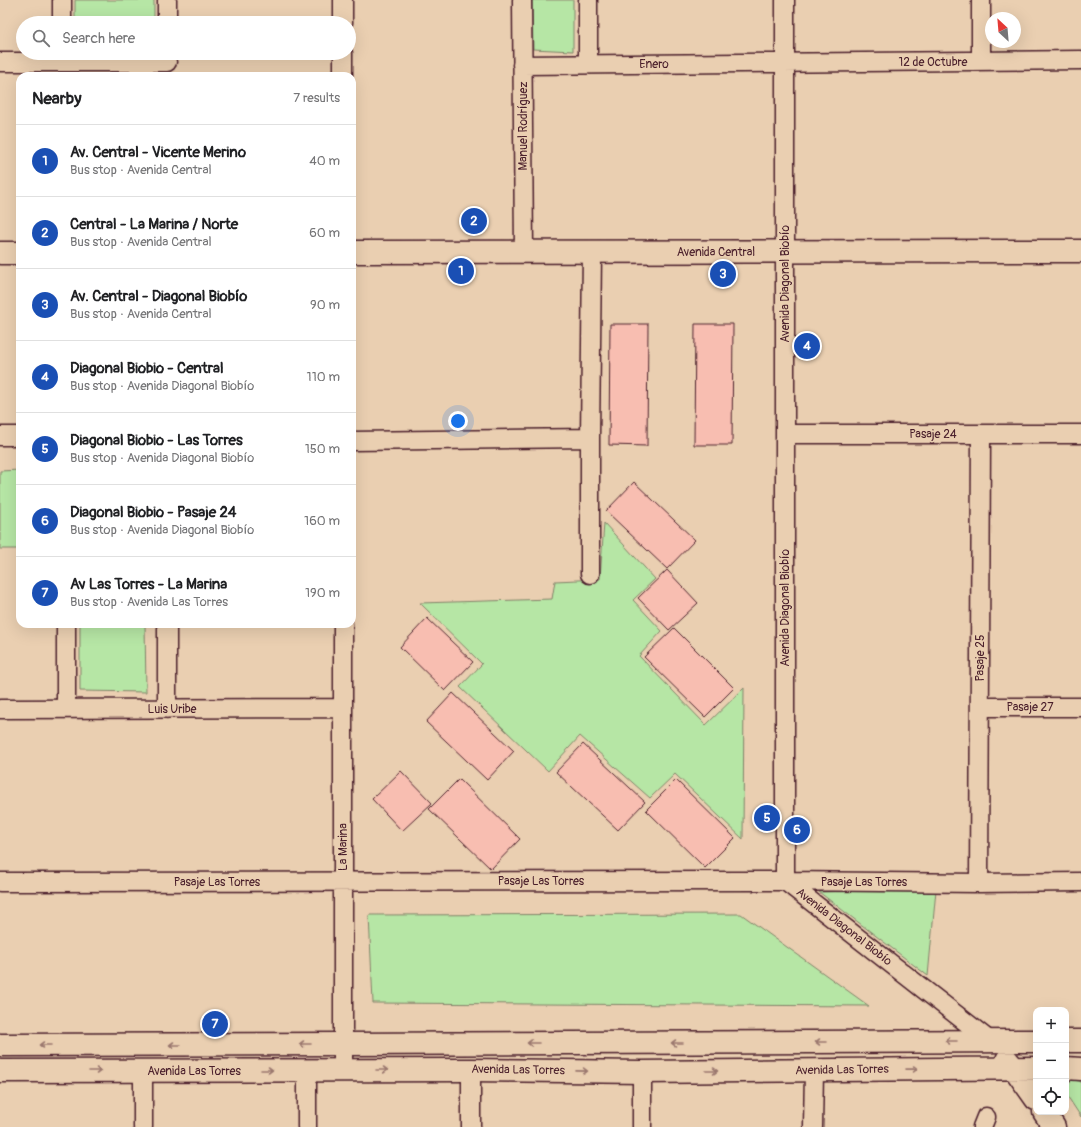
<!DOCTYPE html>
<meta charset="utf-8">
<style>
body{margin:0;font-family:Pangolin,sans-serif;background:#f6f6f6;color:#202124}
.controls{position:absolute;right:12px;bottom:12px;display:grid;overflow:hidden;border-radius:8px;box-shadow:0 4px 16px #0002}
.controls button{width:36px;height:36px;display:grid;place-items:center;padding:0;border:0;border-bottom:1px solid #e0e0e0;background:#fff;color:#202124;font:20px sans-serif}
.compass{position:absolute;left:985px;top:12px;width:36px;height:36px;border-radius:50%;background:#fff;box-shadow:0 4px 16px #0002;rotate:334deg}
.you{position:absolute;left:458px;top:421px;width:14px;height:14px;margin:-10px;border:3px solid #fff;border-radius:50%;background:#1a73e8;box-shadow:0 0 0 6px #1a73e833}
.badge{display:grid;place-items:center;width:26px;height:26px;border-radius:50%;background:#d93025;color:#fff;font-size:13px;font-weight:700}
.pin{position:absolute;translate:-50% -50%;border:2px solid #fff;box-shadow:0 1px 4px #0006}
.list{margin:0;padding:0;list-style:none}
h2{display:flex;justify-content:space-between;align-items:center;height:52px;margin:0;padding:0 16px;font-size:17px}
h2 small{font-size:13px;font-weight:400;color:#757577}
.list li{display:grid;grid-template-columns:26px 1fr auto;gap:12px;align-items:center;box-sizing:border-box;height:72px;padding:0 16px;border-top:1px solid #e0e0e0}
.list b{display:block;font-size:15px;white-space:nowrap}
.list p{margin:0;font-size:13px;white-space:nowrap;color:#757577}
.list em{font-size:13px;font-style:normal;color:#757577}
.icon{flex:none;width:22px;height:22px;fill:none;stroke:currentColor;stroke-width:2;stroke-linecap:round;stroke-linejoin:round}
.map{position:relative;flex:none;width:1081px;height:1127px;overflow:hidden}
.search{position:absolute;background:#fff;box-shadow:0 4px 16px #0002;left:16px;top:16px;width:340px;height:44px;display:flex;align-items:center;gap:10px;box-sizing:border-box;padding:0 14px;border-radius:22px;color:#757577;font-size:15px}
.panel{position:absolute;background:#fff;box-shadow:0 4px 16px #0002;left:16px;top:72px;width:340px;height:556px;border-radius:12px}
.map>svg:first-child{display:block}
.green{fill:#b6e6a5;stroke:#808268}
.building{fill:#f8beb1;stroke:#4a1f2b}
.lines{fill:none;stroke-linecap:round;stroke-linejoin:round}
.street-casing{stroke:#4a1f2b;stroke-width:21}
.secondary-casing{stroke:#4a1f2b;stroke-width:25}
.street{stroke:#eacfb1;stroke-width:18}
.secondary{stroke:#eacfb1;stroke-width:22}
.oneway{stroke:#9a776e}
.labels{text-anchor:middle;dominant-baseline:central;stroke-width:3;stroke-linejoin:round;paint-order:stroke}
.street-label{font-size:12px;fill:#4a1f2b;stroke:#eacfb1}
</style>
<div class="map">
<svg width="1081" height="1127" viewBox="0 0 1081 1127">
<rect width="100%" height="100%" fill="#eacfb1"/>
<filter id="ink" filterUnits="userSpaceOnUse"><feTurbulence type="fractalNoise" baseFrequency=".025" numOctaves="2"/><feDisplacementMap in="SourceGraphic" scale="8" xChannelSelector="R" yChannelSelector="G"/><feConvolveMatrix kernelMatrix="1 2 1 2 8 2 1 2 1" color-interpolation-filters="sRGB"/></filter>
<g filter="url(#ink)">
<path class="green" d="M 75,0 L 154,0 L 154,23 L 75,23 Z
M 532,0 L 573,0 L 573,51 L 533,49 Z
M 20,470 L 20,549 L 0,549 L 0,471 Z
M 604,523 L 655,579 L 633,600 L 662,631 L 639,656 L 706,725 L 744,688 L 743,839 L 675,774 L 650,798 L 580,736 L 548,771 L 460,687 L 482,664 L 420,603 L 552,599 L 555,581 L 600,579 Z
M 80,624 L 145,624 L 146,692 L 80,691 Z
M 936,890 L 928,976 L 819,892 Z
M 741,914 L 869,1006 L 373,1003 L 369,915 Z
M 1072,1080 L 1081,1081 L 1081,1117 L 1066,1094 L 1066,1085 Z"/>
<path class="building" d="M 610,324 L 648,324 L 647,446 L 609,445 Z
M 695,324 L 733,324 L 732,445 L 694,445 Z
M 634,482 L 695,540 L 667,569 L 606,511 Z
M 667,570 L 698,603 L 669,630 L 638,598 Z
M 427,618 L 473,662 L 445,691 L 400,647 Z
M 674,628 L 734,688 L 705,717 L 644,657 Z
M 453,693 L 514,751 L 487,780 L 426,722 Z
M 583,744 L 645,802 L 618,830 L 556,772 Z
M 401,771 L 432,803 L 402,831 L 372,799 Z
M 459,779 L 520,839 L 491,869 L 429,809 Z
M 676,780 L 735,838 L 705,868 L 646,810 Z"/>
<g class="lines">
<g class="street-casing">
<path id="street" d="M 62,0 L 62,23
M 167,0 L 167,23
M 522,0 L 524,252
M 785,0 L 785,881 L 990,1041
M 981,0 L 981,61
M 343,23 L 343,0
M 0,62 L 167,62
M 588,64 L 588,0
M 522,65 L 1081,60
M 343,76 L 343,53
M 785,434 L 1081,434
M 0,436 L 20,436
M 352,441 L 590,438
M 590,574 L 590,438 L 592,252
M 167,624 L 167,709
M 343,624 L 343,1070
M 980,707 L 1081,707
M 0,709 L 343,708
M 66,709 L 66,624
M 0,882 L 785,881 L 979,883 L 1081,882
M 979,883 L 981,434
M 471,1070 L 471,1127
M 642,1072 L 642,1127
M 143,1127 L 143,1071
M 307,1127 L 307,1070
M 813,1127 L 814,1071
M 982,1127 L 986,1117"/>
</g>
<g class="secondary-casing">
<path id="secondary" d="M 352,252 L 1081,251
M 0,253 L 20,253
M 1066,1041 L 1081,1041
M 0,1045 L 344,1044 L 1036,1041
M 1007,1060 L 1014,1068 L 1036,1099
M 1066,1068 L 1081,1069
M 0,1071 L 471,1070 L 642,1072 L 1036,1068
M 1044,1112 L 1054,1127"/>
</g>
<use href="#street" class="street"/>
<use href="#secondary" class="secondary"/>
</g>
<defs><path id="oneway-shaft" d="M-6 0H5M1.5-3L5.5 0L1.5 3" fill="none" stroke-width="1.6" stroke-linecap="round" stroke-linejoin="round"/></defs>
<g class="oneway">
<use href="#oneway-shaft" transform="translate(951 1041) rotate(180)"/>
<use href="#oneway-shaft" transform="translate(821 1042) rotate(180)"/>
<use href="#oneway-shaft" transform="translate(533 1043) rotate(180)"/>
<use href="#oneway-shaft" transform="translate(677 1043) rotate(180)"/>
<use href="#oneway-shaft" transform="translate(305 1044) rotate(180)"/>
<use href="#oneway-shaft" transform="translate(45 1045) rotate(180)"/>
<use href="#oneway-shaft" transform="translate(175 1045) rotate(180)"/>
<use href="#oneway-shaft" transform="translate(912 1069) rotate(-1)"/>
<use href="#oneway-shaft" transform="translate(267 1070)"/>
<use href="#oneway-shaft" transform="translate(382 1070)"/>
<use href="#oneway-shaft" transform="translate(95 1071)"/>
<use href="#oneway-shaft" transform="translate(582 1071) rotate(1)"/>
<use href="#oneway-shaft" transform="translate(712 1071)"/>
</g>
</g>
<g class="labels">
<g class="street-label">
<text x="933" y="62">12 de Octubre</text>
<text x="654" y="64">Enero</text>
<text transform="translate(523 126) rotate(-90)">Manuel Rodríguez</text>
<text x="716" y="252">Avenida Central</text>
<text transform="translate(785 284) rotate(-90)">Avenida Diagonal Biobío</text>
<text x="933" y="434">Pasaje 24</text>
<text transform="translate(785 608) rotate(-90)">Avenida Diagonal Biobío</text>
<text transform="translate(980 658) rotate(-90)">Pasaje 25</text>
<text x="1030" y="707">Pasaje 27</text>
<text x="172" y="709">Luis Uribe</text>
<text transform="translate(343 847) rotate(-90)">La Marina</text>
<text x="541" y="881">Pasaje Las Torres</text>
<text x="217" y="882">Pasaje Las Torres</text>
<text x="864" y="882">Pasaje Las Torres</text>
<text transform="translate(844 927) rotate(38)">Avenida Diagonal Biobío</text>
<text transform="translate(518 1070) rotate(1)">Avenida Las Torres</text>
<text transform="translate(842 1070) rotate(-1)">Avenida Las Torres</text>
<text x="194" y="1071">Avenida Las Torres</text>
</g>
</g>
</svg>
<div class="controls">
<button>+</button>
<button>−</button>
<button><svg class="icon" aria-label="locate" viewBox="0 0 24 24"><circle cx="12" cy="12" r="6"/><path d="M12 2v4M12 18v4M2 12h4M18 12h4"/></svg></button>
</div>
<svg class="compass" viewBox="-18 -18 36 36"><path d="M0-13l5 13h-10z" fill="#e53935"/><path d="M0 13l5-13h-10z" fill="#757577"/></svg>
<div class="you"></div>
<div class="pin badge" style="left:461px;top:271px;background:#1a4fb4">1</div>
<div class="pin badge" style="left:474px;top:221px;background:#1a4fb4">2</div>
<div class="pin badge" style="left:723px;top:274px;background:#1a4fb4">3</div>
<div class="pin badge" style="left:807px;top:346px;background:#1a4fb4">4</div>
<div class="pin badge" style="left:767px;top:818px;background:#1a4fb4">5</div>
<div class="pin badge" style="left:797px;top:830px;background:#1a4fb4">6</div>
<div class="pin badge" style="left:215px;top:1024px;background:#1a4fb4">7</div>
<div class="search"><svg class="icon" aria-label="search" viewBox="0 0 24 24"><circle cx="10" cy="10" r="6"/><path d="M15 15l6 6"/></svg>Search here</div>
<section class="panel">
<h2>Nearby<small>7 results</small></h2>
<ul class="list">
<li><span class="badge" style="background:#1a4fb4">1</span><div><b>Av. Central - Vicente Merino</b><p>Bus stop · Avenida Central</p></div><em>40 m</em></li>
<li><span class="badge" style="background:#1a4fb4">2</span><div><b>Central - La Marina / Norte</b><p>Bus stop · Avenida Central</p></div><em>60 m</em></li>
<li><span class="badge" style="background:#1a4fb4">3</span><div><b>Av. Central - Diagonal Biobío</b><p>Bus stop · Avenida Central</p></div><em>90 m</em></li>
<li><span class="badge" style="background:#1a4fb4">4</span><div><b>Diagonal Biobio - Central</b><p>Bus stop · Avenida Diagonal Biobío</p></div><em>110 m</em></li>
<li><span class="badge" style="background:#1a4fb4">5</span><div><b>Diagonal Biobio - Las Torres</b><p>Bus stop · Avenida Diagonal Biobío</p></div><em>150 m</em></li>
<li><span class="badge" style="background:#1a4fb4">6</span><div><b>Diagonal Biobio - Pasaje 24</b><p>Bus stop · Avenida Diagonal Biobío</p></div><em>160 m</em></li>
<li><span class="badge" style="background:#1a4fb4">7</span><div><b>Av Las Torres - La Marina</b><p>Bus stop · Avenida Las Torres</p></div><em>190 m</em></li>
</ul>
</section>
</div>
